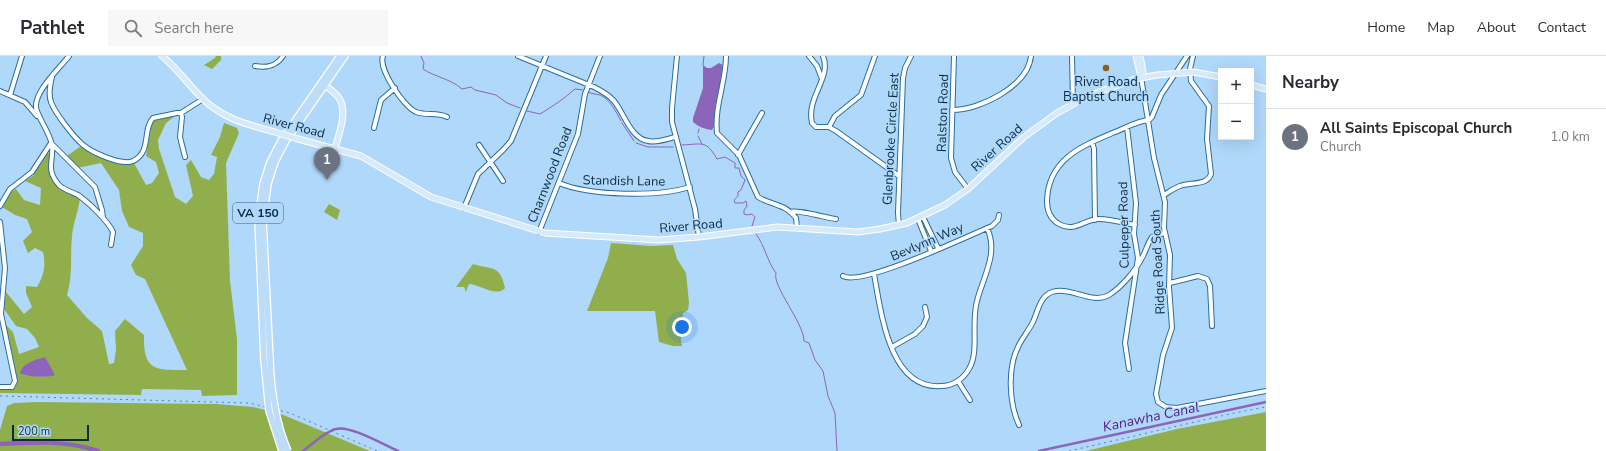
<!DOCTYPE html>
<meta charset="utf-8">
<style>
body{margin:0;font-family:"Nunito Sans",sans-serif;background:#f7f7f7;color:#2b2b33}
.controls{position:absolute;right:12px;top:12px;display:grid;overflow:hidden;border-radius:0px;box-shadow:0 4px 16px #0002}
.controls button{width:36px;height:36px;display:grid;place-items:center;padding:0;border:0;border-bottom:1px solid #e1e1e2;background:#fff;color:#2b2b33;font:20px sans-serif}
.scale{position:absolute;left:12px;bottom:10px;width:77px;box-sizing:border-box;padding-left:4px;border:2px solid #0d2a40;border-top:0;font-size:11px;line-height:14px;white-space:nowrap;color:#0d2a40;-webkit-text-stroke:3px #b0d8fa;paint-order:stroke}
.you{position:absolute;left:682px;top:271px;width:14px;height:14px;margin:-10px;border:3px solid #fff;border-radius:50%;background:#1a73e8;box-shadow:0 0 0 6px #1a73e833}
.badge{display:grid;place-items:center;width:26px;height:26px;border-radius:50%;background:#7c3aed;color:#fff;font-size:13px;font-weight:700}
.pin{position:absolute;translate:-50% -33px;filter:drop-shadow(0 1px 2px #0008)}
.pin::after{content:'';position:absolute;top:21px;width:14px;height:12px;background:inherit;clip-path:polygon(0 0,100% 0,50% 100%)}
.list{margin:0;padding:0;list-style:none}
h2{display:flex;justify-content:space-between;align-items:center;height:52px;margin:0;padding:0 16px;font-size:17px}
h2 small{font-size:13px;font-weight:400;color:#7c7c81}
.list li{display:grid;grid-template-columns:26px 1fr auto;gap:12px;align-items:center;box-sizing:border-box;height:56px;padding:0 16px;border-top:1px solid #e1e1e2}
.list b{display:block;font-size:15px;white-space:nowrap}
.list p{margin:0;font-size:13px;white-space:nowrap;color:#7c7c81}
.list em{font-size:13px;font-style:normal;color:#7c7c81}
.icon{flex:none;width:22px;height:22px;fill:none;stroke:currentColor;stroke-width:2;stroke-linecap:round;stroke-linejoin:round}
.map{position:relative;flex:none;width:1266px;height:395px;overflow:hidden}
header{display:flex;align-items:center;gap:24px;box-sizing:border-box;height:56px;padding:0 20px;background:#fff;border-bottom:1px solid #e1e1e2}
header strong{font-size:19px}
nav{display:flex;gap:22px;margin-inline-start:auto;font-size:14px}
.search{width:280px;height:36px;background:#f7f7f7;display:flex;align-items:center;gap:10px;box-sizing:border-box;padding:0 14px;border-radius:0px;color:#7c7c81;font-size:15px}
main{display:flex}
aside{flex:1;background:#fff}
.map>svg:first-child{display:block}
.green{fill:#90af4c;fill-rule:evenodd}
.water{fill:#8c65ba}
.lines{fill:none;stroke-linecap:round;stroke-linejoin:round}
.stream{stroke:#8c65ba;stroke-width:1}
.canal{stroke:#8c65ba;stroke-width:2.5}
.river{stroke:#8c65ba;stroke-width:4.5}
.minor-casing{stroke:#296ea1;stroke-width:6}
.major-casing{stroke:#fff;stroke-width:7}
.highway-casing{stroke:#fff;stroke-width:8}
.minor{stroke:#fff;stroke-width:4}
.major{stroke:#d7eafa;stroke-width:5}
.highway{stroke:#bddcf7;stroke-width:5.5}
.rail{stroke:#5f829e;stroke-width:1;stroke-dasharray:2 4;stroke-linecap:butt}
.major-bridge-casing{stroke:#fff;stroke-width:7;stroke-linecap:butt}
.highway-bridge-casing{stroke:#fff;stroke-width:8;stroke-linecap:butt}
.major-bridge{stroke:#d7eafa;stroke-width:5}
.highway-bridge{stroke:#bddcf7;stroke-width:5.5}
.poi-dot{fill:#935916;stroke:#b0d8fa;stroke-width:1.5}
.labels{text-anchor:middle;dominant-baseline:central;stroke-width:3;stroke-linejoin:round;paint-order:stroke}
.shield{fill:#b0d8fa;stroke:#3e5e78;stroke-width:1}
.shield-label{font-size:12px;font-weight:bold;fill:#0d2a40}
.poi-label{font-size:13px;fill:#0d2a40;stroke:#b0d8fa}
.street-label{font-size:13px;fill:#0d2a40;stroke:#b0d8fa}
.water-label{font-size:14px;font-style:italic;fill:#541b83;stroke:#b0d8fa}
</style>
<header>
<strong>Pathlet</strong>
<div class="search"><svg class="icon" aria-label="search" viewBox="0 0 24 24"><circle cx="10" cy="10" r="6"/><path d="M15 15l6 6"/></svg>Search here</div>
<nav><a>Home</a><a>Map</a><a>About</a><a>Contact</a></nav>
</header>
<main>
<div class="map">
<svg width="1266" height="395" viewBox="0 0 1266 395">
<rect width="100%" height="100%" fill="#b0d8fa"/>
<path class="green" d="M 216,0 L 221,0 L 221,4 L 212,13 L 204,9 L 215,2 Z
M 175,60 L 166,67 L 158,84 L 159,93 L 175,141 L 186,148 L 193,140 L 186,109 L 191,104 L 201,121 L 209,124 L 214,118 L 217,101 L 211,99 L 220,81 L 224,67 L 237,72 L 239,77 L 226,107 L 230,225 L 237,283 L 237,339 L 202,340 L 201,334 L 142,333 L 141,339 L 0,337 L 0,333 L 15,332 L 17,326 L 4,267 L 13,276 L 19,298 L 39,291 L 35,282 L 27,273 L 16,270 L 4,253 L 6,236 L 24,258 L 32,251 L 26,237 L 26,230 L 37,231 C 44,219 46,210 43,196 L 35,192 L 28,197 L 23,185 L 32,176 L 27,163 L 15,159 L 2,151 L 6,139 L 16,133 L 24,144 L 40,149 L 41,132 L 25,125 L 33,120 L 46,97 L 50,98 C 48,127 56,130 80,143 C 78,156 73,168 72,180 C 70,200 73,219 67,239 L 87,262 L 102,275 L 109,308 L 114,307 L 116,294 L 115,275 L 125,263 L 144,279 C 143,316 156,314 187,314 L 145,223 L 136,219 L 131,209 L 143,190 L 143,177 L 129,171 L 122,155 L 119,134 L 101,107 L 77,112 L 67,100 L 81,90 L 126,108 L 134,107 L 146,129 L 152,127 L 159,117 L 156,106 L 146,100 L 152,67 L 157,62 ZM 45,301 L 46,321 L 23,319 Z
M 329,148 L 340,154 L 337,164 L 324,156 Z
M 611,187 L 651,190 L 673,189 L 677,203 L 686,217 L 689,247 L 688,254 L 683,257 L 681,284 L 682,290 L 673,290 L 659,286 L 655,255 L 587,255 L 608,202 Z
M 473,208 C 492,214 500,208 505,232 C 497,242 479,228 469,228 L 466,236 L 464,231 L 456,231 Z
M 37,346 L 216,348 L 253,351 L 281,358 L 370,395 L 0,395 L 0,374 L 7,350 L 14,347 Z
M 1266,356 L 1266,395 L 1086,395 L 1177,373 Z"/>
<path class="water" d="M 719,7 L 723,9 L 723,15 L 715,51 L 714,70 L 712,74 C 704,73 699,71 693,66 L 693,62 L 703,32 L 703,9 L 707,12 L 711,12 Z
M 45,301 L 55,319 C 49,322 25,321 20,317 C 23,306 36,304 45,301 Z"/>
<g class="lines">
<path class="stream" d="M 421,0 L 424,7 L 423,13 C 435,21 451,23 462,33 L 471,31 L 475,34 L 496,39 L 507,47 L 520,52
M 703,9 L 704,0
M 588,36 C 592,38 596,38 600,39 C 610,43 616,56 621,65
M 527,55 L 540,58 C 553,50 564,43 575,33 L 583,34
M 622,67 L 634,85
M 698,77 L 699,73
M 698,80 L 702,88
M 636,87 L 648,91 L 673,91
M 682,89 C 703,88 706,84 717,103 L 725,101 L 735,107 L 735,112 L 739,112 L 741,120 L 745,124 L 741,134 L 738,136 L 738,140 L 734,144 L 735,147 L 743,147 L 746,145 L 747,150 L 744,154 L 744,158 L 747,159 L 752,158 L 755,161 L 752,170
M 756,178 C 765,190 767,205 776,217 C 772,230 804,267 804,285 L 809,287 L 815,304 L 823,315 L 828,340 L 835,357 L 837,395"/>
<path class="canal" d="M 303,395 C 311,389 326,375 336,373 C 350,369 384,389 398,395
M 1039,395 L 1266,346"/>
<path class="river" d="M 0,388 C 33,386 66,384 98,395"/>
<g class="minor-casing">
<path id="minor" d="M 69,0 C 60,12 30,39 37,55 C 41,66 50,78 52,89 C 54,105 45,113 59,129 C 64,134 72,136 78,139 C 88,146 108,165 113,176 L 111,189
M 383,0 C 378,13 404,51 416,56 C 427,60 437,56 447,61
M 518,0 L 594,31 C 602,35 609,39 614,45 C 624,57 631,83 648,85 C 657,87 667,83 675,81
M 677,0 L 672,52 L 672,66 L 695,153 L 699,181
M 726,0 C 726,26 714,51 717,77 L 739,99 L 758,141 C 771,149 786,148 796,162 L 797,171
M 809,0 L 817,10 L 822,23
M 823,0 C 832,22 806,41 812,67 L 816,71 L 829,71 L 836,75 L 899,120
M 954,0 L 951,102 L 955,116 L 968,133
M 1072,0 L 1073,47
M 255,10 C 266,12 276,11 283,0
M 52,21 C 50,29 48,38 51,46 C 55,57 73,80 82,88 C 91,96 121,110 133,105 C 152,96 142,74 153,62 L 177,57 L 181,57 L 203,43
M 1141,21 L 1154,102 L 1165,146 L 1164,172 L 1170,199 L 1169,231 L 1172,272 L 1163,299 L 1158,327 L 1156,338 L 1158,346 L 1166,351 L 1177,352 L 1266,335
M 0,35 L 25,46 L 37,60
M 10,39 L 22,0
M 952,54 C 980,54 1028,30 1031,0
M 181,57 L 182,61 L 180,81 L 185,101
M 829,71 L 835,60 L 861,39 L 875,0
M 1127,71 L 1136,147 L 1134,178 L 1138,202 L 1125,287 L 1129,313
M 374,72 L 381,44 L 395,32
M 1092,86 L 1094,93 L 1095,164
M 479,89 L 503,125
M 738,99 L 762,57
M 559,127 C 590,140 658,141 690,131
M 1164,139 C 1169,136 1174,132 1180,130 C 1190,126 1207,130 1211,118 L 1207,83 L 1209,50 L 1191,25 L 1190,13 L 1193,0
M 0,150 L 10,133 L 32,116 L 51,87 L 95,131 L 102,154 L 103,162
M 464,152 L 478,118 L 504,93 L 511,85 L 546,0
M 790,156 C 796,153 827,162 836,163
M 923,161 L 938,192
M 918,163 L 931,195
M 0,166 L 5,212 L 1,258 L 15,325 L 12,331 L 0,331
M 899,169 L 898,157 L 903,22 L 905,12 L 911,0
M 1135,169 C 1124,167 1111,163 1099,163 C 1084,163 1075,177 1059,168 C 1050,163 1047,155 1047,145 C 1048,103 1082,90 1115,76 C 1125,72 1137,65 1149,64 L 1152,61 L 1161,39 L 1187,0
M 539,176 L 578,78 L 585,38 L 600,0
M 874,218 C 881,255 889,334 941,330 C 953,330 964,323 970,311 C 979,294 971,266 977,245 C 983,221 999,197 987,172
M 843,220 C 861,231 968,180 992,170 L 998,164 L 999,159
M 1170,227 L 1198,220 L 1207,223 L 1210,230 L 1212,270
M 892,291 L 915,278 L 923,270 L 927,261 L 925,251
M 958,325 L 970,344
M 1019,369 C 1009,347 1007,311 1019,289 C 1023,281 1029,274 1033,266 C 1038,255 1040,240 1052,236 C 1072,230 1091,249 1109,239 C 1122,231 1136,214 1143,200 C 1146,194 1148,187 1152,181 L 1164,177"/>
</g>
<g class="major-casing">
<path id="major" d="M 162,0 C 177,12 187,27 201,41 C 222,63 249,69 278,77
M 1136,0 L 1141,21
M 1140,0 L 1143,16 L 1141,21
M 323,28 C 328,32 336,37 339,42 C 348,56 339,78 335,92
M 1251,29 L 1266,33
M 298,83 L 361,100 L 431,141 L 545,177 L 659,184 L 699,181 L 777,171 L 858,176 L 880,173 L 907,167 L 945,149 L 968,133 L 1024,81 L 1057,57 L 1088,40 L 1135,23 L 1157,19 L 1193,16 L 1221,21"/>
</g>
<g class="highway-casing">
<path id="highway" d="M 270,303 L 263,165 L 268,128 L 275,106 L 286,85 L 345,0
M 264,304 L 258,164 L 263,128 L 270,106 L 281,85 L 340,0"/>
</g>
<use href="#minor" class="minor"/>
<use href="#major" class="major"/>
<use href="#highway" class="highway"/>
<path class="rail" d="M 0,340 L 249,347 L 290,357 L 377,395
M 1069,395 L 1234,357 L 1266,351"/>
<g class="major-bridge-casing">
<path id="major-bridge" d="M 278,77 L 298,83"/>
</g>
<g class="highway-bridge-casing">
<path id="highway-bridge" d="M 270,303 C 271,335 275,365 288,395
M 264,304 L 269,355 L 282,395"/>
</g>
<use href="#major-bridge" class="major-bridge"/>
<use href="#highway-bridge" class="highway-bridge"/>
</g>
<circle class="poi-dot" cx="1106" cy="12" r="4"/>
<g class="labels">
<rect class="shield" x="233" y="147" width="50" height="20" rx="3"/>
<g class="shield-label">
<text x="258" y="157">VA 150</text>
</g>
<g class="poi-label">
<text x="1106" y="26">River Road<tspan x="1106" dy="15">Baptist Church</tspan></text>
</g>
<g class="street-label">
<text transform="translate(943 57) rotate(-88)">Ralston Road</text>
<text transform="translate(294 70) rotate(15)">River Road</text>
<text transform="translate(891 83) rotate(-87)">Glenbrooke Circle East</text>
<text transform="translate(997 92) rotate(-42)">River Road</text>
<text transform="translate(550 119) rotate(-69)">Charnwood Road</text>
<text transform="translate(624 125) rotate(1)">Standish Lane</text>
<text transform="translate(1124 169) rotate(-91)">Culpeper Road</text>
<text transform="translate(691 170) rotate(-5)">River Road</text>
<text transform="translate(927 186) rotate(-23)">Bevlynn Way</text>
<text transform="translate(1158 206) rotate(-93)">Ridge Road South</text>
</g>
<g class="water-label">
<text transform="translate(1151 361) rotate(-12)">Kanawha Canal</text>
</g>
</g>
</svg>
<div class="controls">
<button>+</button>
<button>−</button>
</div>
<div class="scale">200 m</div>
<div class="you"></div>
<div class="pin badge" style="left:327px;top:124px;background:#6b7280">1</div>
</div>
<aside>
<h2>Nearby<small></small></h2>
<ul class="list">
<li><span class="badge" style="background:#6b7280">1</span><div><b>All Saints Episcopal Church</b><p>Church</p></div><em>1.0 km</em></li>
</ul>
</aside>
</main>
